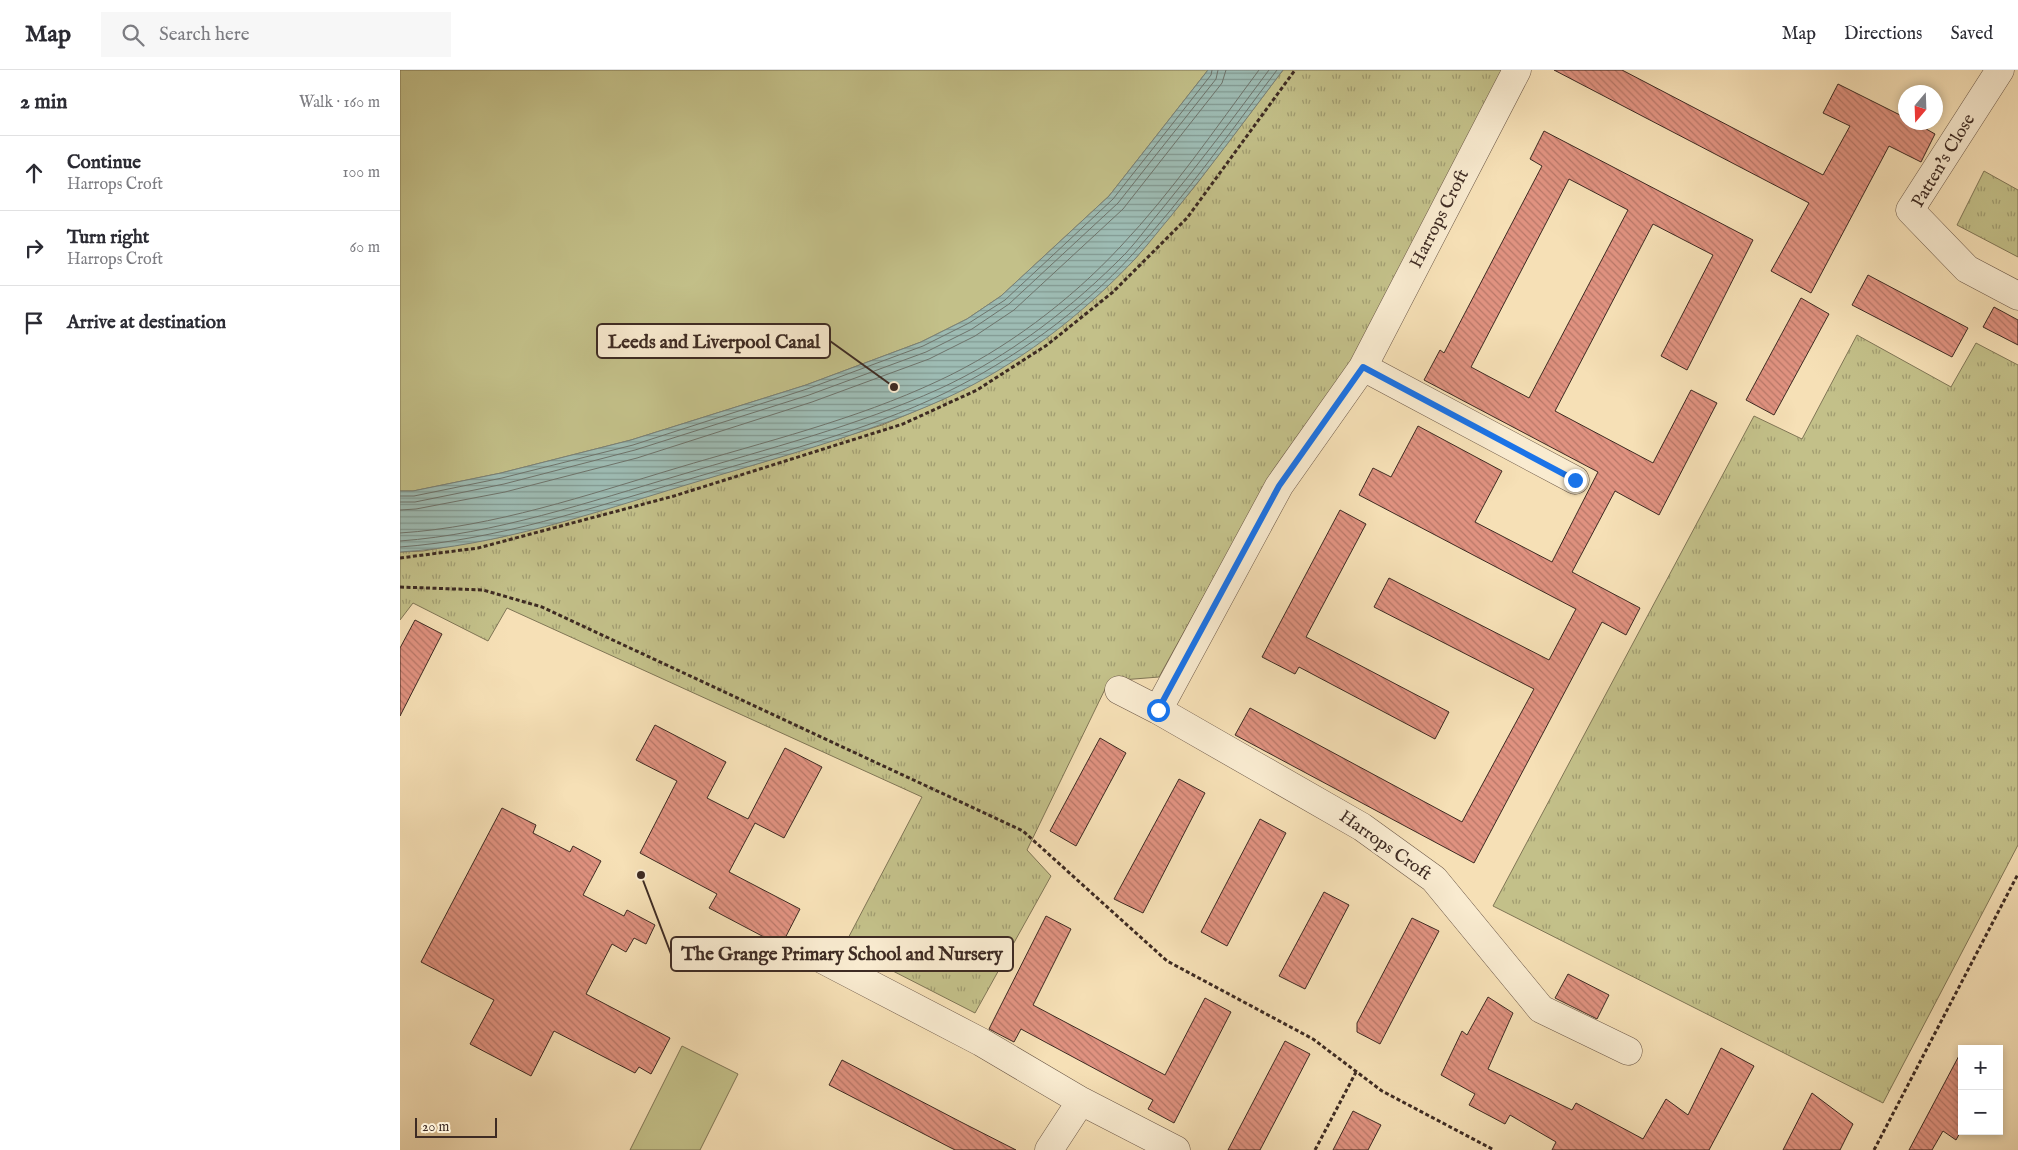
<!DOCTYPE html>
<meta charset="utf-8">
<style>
body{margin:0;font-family:"IM FELL English",serif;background:#f7f7f7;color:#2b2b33}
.controls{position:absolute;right:15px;bottom:15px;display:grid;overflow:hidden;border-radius:0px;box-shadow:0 2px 8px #0003}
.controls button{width:45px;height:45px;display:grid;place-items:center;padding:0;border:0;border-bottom:1px solid #e1e1e2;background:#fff;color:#2b2b33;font:25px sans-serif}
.compass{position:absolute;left:1498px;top:15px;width:45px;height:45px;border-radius:50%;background:#fff;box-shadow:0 2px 8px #0003;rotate:199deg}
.scale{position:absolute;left:15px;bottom:12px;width:82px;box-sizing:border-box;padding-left:5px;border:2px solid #3e2b23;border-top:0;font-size:14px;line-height:18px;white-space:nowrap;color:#3e2b23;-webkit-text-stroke:4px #f9ebd0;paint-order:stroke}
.stop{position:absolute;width:15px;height:15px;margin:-11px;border:4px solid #1a73e8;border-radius:50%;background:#fff}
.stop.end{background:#1a73e8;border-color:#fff;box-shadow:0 1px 5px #0008}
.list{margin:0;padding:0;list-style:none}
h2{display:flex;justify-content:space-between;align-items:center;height:65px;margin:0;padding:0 20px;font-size:21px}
h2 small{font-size:16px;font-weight:400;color:#7c7c81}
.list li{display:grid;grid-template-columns:32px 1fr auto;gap:15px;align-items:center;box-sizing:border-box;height:75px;padding:0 20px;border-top:1px solid #e1e1e2}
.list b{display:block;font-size:19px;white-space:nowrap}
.list p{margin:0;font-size:16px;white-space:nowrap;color:#7c7c81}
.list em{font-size:16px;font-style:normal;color:#7c7c81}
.icon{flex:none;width:28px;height:28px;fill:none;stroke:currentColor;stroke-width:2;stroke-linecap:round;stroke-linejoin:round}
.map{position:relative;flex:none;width:1618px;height:1080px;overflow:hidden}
header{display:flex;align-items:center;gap:30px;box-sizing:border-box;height:70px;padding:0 25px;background:#fff;border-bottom:1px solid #e1e1e2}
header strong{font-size:24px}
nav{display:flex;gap:28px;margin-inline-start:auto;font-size:18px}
.search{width:350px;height:45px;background:#f7f7f7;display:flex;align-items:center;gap:12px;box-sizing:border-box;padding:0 18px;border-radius:0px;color:#7c7c81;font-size:19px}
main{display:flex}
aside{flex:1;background:#fff}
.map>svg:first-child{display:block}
.grass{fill:url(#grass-tufts);stroke:#807656}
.green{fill:#c3c089;stroke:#807656}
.water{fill:url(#water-rules);stroke:#78827a}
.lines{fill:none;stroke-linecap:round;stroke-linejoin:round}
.shore{stroke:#6e746c;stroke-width:1}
.building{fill:url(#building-back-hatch);stroke:#3e2b23;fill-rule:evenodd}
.minor-casing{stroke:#6c5848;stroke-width:29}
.path{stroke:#3e2b23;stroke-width:3;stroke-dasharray:4 2.5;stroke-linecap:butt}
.minor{stroke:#f9ebd0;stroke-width:28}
.route{stroke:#1a73e8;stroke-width:6}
.labels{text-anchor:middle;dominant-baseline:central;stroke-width:5;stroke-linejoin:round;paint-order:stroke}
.street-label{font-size:18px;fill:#3e2b23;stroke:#f9ebd0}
.leader{fill:none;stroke:#3e2b23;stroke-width:2}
.callout-dot{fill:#3e2b23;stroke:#f9ebd0;stroke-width:2}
.callout{fill:#f9ebd0;stroke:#3e2b23;stroke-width:2}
.callout-label{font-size:19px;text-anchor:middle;font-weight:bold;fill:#3e2b23}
</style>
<header>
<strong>Map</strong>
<div class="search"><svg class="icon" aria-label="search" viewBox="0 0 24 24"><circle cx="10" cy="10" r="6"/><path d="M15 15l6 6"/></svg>Search here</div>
<nav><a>Map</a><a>Directions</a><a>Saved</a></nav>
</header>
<main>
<aside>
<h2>2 min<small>Walk · 160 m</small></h2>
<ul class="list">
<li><svg class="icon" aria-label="ahead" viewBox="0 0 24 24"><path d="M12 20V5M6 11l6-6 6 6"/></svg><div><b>Continue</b><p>Harrops Croft</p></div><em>100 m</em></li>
<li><svg class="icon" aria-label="right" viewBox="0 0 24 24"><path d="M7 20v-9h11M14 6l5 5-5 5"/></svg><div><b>Turn right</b><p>Harrops Croft</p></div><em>60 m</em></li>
<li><svg class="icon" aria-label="arrive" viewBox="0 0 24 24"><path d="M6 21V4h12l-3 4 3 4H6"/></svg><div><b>Arrive at destination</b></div></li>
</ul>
</aside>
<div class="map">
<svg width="1618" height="1080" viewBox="0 0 1618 1080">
<defs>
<pattern id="grass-tufts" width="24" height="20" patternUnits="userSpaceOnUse" patternTransform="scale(1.25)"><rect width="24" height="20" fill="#c3c089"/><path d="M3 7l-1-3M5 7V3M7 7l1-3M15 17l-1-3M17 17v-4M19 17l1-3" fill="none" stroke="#a09c70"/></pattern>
<pattern id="water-rules" width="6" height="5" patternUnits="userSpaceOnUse" patternTransform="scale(1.25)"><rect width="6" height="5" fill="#9ebcb4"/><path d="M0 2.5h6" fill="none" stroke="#829992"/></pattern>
<pattern id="building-back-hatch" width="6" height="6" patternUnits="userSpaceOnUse" patternTransform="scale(1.25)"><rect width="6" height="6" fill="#e09280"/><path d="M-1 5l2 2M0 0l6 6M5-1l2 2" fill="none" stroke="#b77768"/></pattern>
</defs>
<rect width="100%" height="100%" fill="#f6e0b6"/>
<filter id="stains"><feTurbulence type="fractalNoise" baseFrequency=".004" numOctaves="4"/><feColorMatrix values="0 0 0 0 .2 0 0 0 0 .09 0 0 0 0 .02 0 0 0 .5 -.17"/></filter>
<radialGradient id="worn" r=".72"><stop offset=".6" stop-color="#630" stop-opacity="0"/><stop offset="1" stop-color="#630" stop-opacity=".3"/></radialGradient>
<path class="grass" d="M 883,0 L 1104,0 L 954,296 L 869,408 L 759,607 L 709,611 L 627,780 L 651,806 L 575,943 L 444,876 L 522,727 L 107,538 L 88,571 L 13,533 L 0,550 L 0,482 L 23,481 L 102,467 L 363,392 L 482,355 L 546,328 L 583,308 L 689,233 L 735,189 L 795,116 Z
M 1584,101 L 1618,120 L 1618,187 L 1557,155 Z
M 1457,265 L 1551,317 L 1576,273 L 1618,295 L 1618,775 L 1483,1033 L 1093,836 L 1354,346 L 1402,369 Z"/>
<path class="green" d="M 0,0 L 808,0 L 709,126 L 601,226 L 567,249 L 521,272 L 406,315 L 231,370 L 101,403 L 13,421 L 0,421 Z
M 282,976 L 338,1004 L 300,1080 L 230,1080 Z"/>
<path class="water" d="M 808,0 L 883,0 C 846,49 810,98 771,146 C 759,160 747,176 734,190 C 681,246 615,297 544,329 C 462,366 372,389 286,415 C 193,443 97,476 0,482 L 0,421 L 13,421 L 101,403 L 231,370 L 406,315 L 521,272 L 567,249 L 601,226 L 709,126 Z"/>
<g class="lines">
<path class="shore" d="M 0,426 L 14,426 L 102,408 L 233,375 L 407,319 L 523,276 L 569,253 L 605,230 L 713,129 L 811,5 L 812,0
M 0,432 L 15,432 L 104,414 L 235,380 L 409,325 L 526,282 L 572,259 L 609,234 L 718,133 L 816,9 L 818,0
M 0,440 L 16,439 L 105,422 L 237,388 L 412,332 L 529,289 L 575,266 L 614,240 L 723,139 L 822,13 L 826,0
M 0,463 C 94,457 187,425 277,398 C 364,372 455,350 538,311 C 605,280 670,231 721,176 C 772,122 815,59 859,0
M 0,471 C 95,464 189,432 280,405 C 367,379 457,356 539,319 C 609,287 673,237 726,183 C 739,169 750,153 762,139 C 799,94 834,47 869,0
M 0,477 C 97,470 191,438 283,411 C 369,385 465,362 545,323 C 613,290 681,241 732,185 C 785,127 830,62 877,0"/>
</g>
<path class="building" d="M 1154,0 L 1222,0 L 1423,105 L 1450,56 L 1423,43 L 1438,14 L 1506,48 L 1506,52 L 1514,52 L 1535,64 L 1521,92 L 1489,76 L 1411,223 L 1371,201 L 1409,133 Z
M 1144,61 L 1353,170 L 1287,300 L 1261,286 L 1313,185 L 1253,154 L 1155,341 L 1253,393 L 1291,320 L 1317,333 L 1259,445 L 1215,421 L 1172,502 L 1240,538 L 1226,565 L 1202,552 L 1074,793 L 835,665 L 850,638 L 1062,752 L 1134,619 L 974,537 L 989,508 L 1149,590 L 1176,539 L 959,425 L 973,398 L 991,407 L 1018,356 L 1102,401 L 1075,452 L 1152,492 L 1176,445 L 1198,402 L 1024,310 L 1040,280 L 1044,283 L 1142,96 L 1130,89 ZM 1169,109 L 1228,140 L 1129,328 L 1071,297 Z
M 1468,205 L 1568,258 L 1552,287 L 1452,235 Z
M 1401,228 L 1429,244 L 1374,345 L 1346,330 Z
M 1594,237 L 1618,250 L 1618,275 L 1583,257 Z
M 940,440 L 966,454 L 906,567 L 1049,642 L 1035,669 L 899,597 L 895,604 L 862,587 Z
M 15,550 L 42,564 L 0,646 L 0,578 Z
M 255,655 L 326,692 L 307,728 L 348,749 L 385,678 L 422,697 L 384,768 L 355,753 L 329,802 L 400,839 L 381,876 L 309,838 L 317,824 L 240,783 L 277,711 L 236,690 Z
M 700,668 L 726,683 L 676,776 L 650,761 Z
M 779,709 L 805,723 L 743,843 L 714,829 Z
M 102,738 L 136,755 L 133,763 L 170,782 L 173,776 L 201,791 L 183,825 L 224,846 L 227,840 L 255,855 L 246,874 L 234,868 L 226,882 L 212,874 L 186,924 L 270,968 L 251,1004 L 239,997 L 235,1003 L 154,961 L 131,1006 L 70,974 L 94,930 L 21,892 Z
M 860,749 L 886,763 L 827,876 L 801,862 Z
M 924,822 L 949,835 L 905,919 L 879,906 Z
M 646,846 L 671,859 L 633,935 L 765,1005 L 805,928 L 831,942 L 774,1053 L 748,1039 L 753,1030 L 621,959 L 614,972 L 589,959 Z
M 1012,848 L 1039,861 L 980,974 L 957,962 L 957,953 Z
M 1168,904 L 1209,925 L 1197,949 L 1155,928 Z
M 1088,927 L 1113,943 L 1088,999 L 1172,1040 L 1176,1033 L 1243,1069 L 1266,1029 L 1288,1045 L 1321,978 L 1354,996 L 1309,1080 L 1152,1080 L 1156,1072 L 1110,1045 L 1105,1054 L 1069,1035 L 1075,1024 L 1041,1005 L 1062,961 L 1067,965 Z
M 885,971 L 910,984 L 881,1040 L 860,1080 L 828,1080 Z
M 1562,980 L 1562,1059 L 1556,1070 L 1543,1061 L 1532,1080 L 1509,1080 Z
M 442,990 L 561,1052 L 616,1080 L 555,1080 L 429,1015 Z
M 1412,1023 L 1453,1054 L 1440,1080 L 1383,1080 Z
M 953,1041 L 981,1055 L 968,1080 L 933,1080 Z"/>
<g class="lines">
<g class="minor-casing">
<path id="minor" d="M 1600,0 L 1510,140 L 1567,199 L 1618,226
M 963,297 L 1175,410
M 719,620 L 758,640 L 962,757 L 1034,809 L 1141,939 L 1228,981
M 758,640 L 879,416 L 963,297 L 1117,0
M 416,886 L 581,972 L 681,1031 L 776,1080
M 649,1080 L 681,1031"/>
</g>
<path class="path" d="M 0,488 L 78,478 L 274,426 L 503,354 L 577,320 L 647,275 L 713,222 L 787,148 L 895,0
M 0,517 L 83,520 L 142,537 L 623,761 L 767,891 L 913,969 L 982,1021 L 1094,1080
M 915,1080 L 956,1002
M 1474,1080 L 1618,804"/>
<use href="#minor" class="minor"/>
</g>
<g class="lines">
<path class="route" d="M 758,640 L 879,416 L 963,297 L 1175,410"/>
</g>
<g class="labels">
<g class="street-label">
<text transform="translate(1544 91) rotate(-59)">Patten's Close</text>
<text transform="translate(1040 149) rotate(-63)">Harrops Croft</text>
<text transform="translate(985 776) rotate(35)">Harrops Croft</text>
</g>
</g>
<path class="leader" d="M494 317L430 271M241 805L271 884"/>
<g class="callout-dot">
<circle cx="494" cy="317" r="5"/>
<circle cx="241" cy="805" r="5"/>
</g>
<g class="callout">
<rect x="197" y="254" width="233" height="34" rx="5"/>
<rect x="271" y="867" width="342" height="34" rx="5"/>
</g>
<g class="callout-label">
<text x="314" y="278">Leeds and Liverpool Canal</text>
<text x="442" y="890">The Grange Primary School and Nursery</text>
</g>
<rect width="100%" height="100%" filter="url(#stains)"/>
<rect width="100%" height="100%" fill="url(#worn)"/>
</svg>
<div class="controls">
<button>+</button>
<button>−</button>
</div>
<svg class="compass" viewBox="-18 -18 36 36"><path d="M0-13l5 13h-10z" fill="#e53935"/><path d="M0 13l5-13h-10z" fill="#7c7c81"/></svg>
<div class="scale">20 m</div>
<div class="stop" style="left:758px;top:640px"></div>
<div class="stop end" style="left:1175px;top:410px"></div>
</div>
</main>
